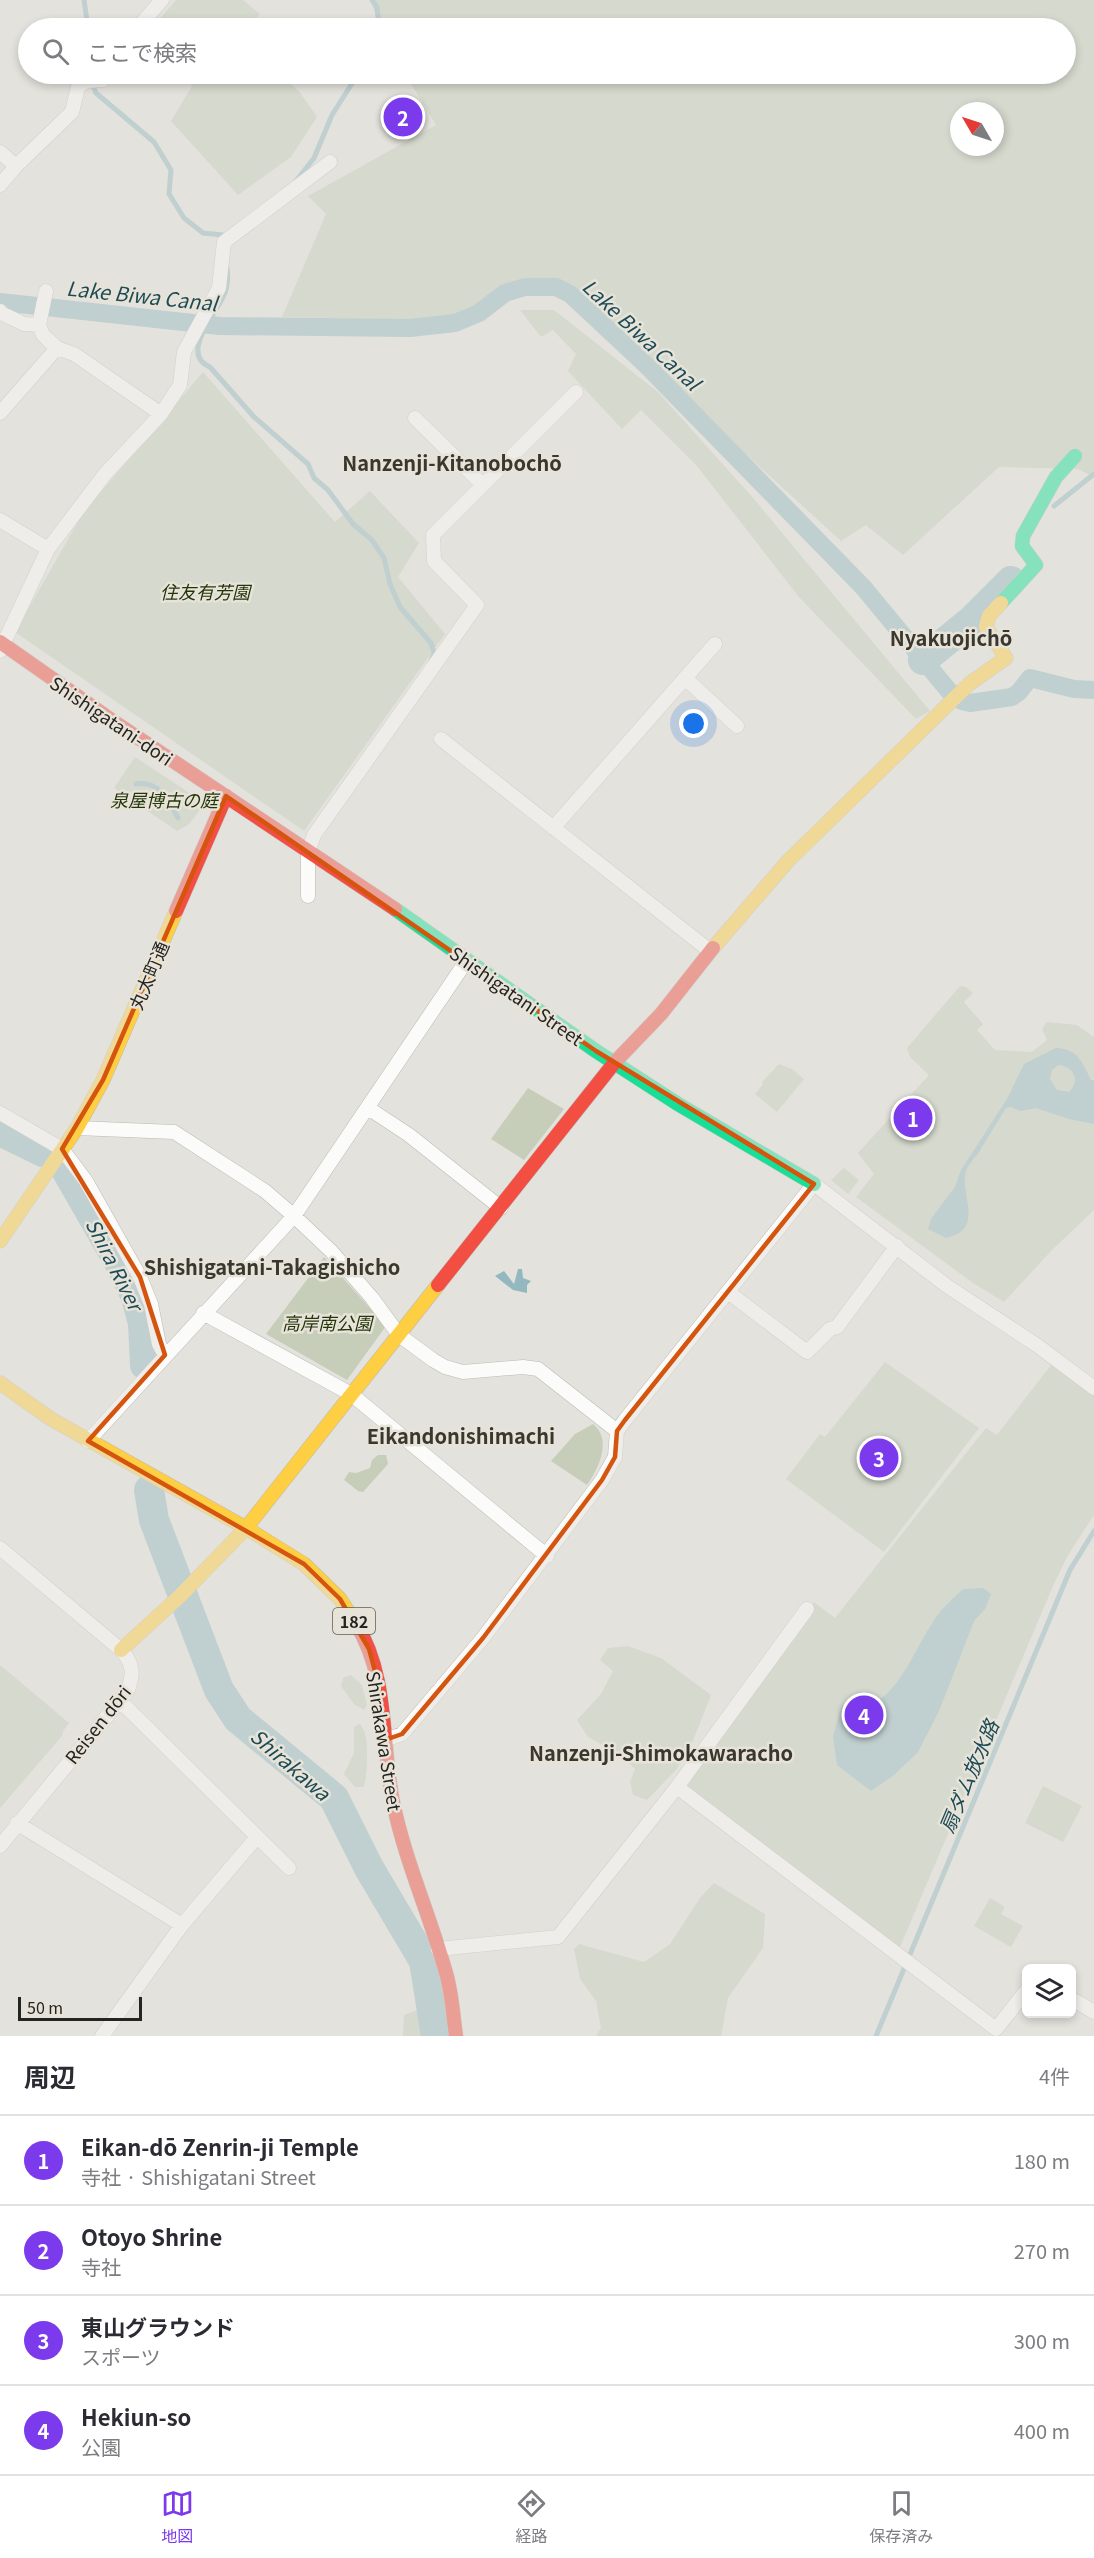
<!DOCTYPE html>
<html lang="ja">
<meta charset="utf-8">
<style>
body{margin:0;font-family:Georgia,"Noto Sans JP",serif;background:#f7f7f7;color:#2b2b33}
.controls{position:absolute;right:18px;bottom:18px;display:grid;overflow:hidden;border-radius:9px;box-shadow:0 3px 9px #0003}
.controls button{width:54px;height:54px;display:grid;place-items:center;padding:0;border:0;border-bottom:2px solid #e1e1e2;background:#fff;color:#2b2b33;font:30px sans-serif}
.compass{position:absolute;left:950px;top:102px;width:54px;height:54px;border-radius:50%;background:#fff;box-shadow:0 3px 9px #0003;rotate:309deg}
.scale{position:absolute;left:18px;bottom:15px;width:124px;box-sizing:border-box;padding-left:6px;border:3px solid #262420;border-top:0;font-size:16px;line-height:21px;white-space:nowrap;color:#262420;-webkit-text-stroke:4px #e7e3d9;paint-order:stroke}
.you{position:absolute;left:694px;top:724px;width:21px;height:21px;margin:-15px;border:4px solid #fff;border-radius:50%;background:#1a73e8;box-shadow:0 0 0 9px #1a73e833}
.badge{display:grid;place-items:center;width:39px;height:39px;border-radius:50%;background:#7c3aed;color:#fff;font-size:20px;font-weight:700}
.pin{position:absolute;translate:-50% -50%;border:3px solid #fff;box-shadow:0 2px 6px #0006}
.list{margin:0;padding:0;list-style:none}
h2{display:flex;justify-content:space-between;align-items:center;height:78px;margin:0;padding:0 24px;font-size:26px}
h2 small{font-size:20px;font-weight:400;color:#7c7c81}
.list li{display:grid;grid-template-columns:39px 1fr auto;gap:18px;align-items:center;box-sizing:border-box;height:90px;padding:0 24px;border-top:2px solid #e1e1e2}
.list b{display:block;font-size:22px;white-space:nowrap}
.list p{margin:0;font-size:20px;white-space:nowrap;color:#7c7c81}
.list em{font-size:20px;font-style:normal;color:#7c7c81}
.icon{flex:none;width:33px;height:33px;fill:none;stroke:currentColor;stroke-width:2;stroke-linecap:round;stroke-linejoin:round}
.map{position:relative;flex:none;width:1094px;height:2036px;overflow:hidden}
.search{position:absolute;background:#fff;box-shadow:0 3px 9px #0003;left:18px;right:18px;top:18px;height:66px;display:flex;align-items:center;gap:15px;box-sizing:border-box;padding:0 21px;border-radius:33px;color:#7c7c81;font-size:22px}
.sheet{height:438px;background:#fff}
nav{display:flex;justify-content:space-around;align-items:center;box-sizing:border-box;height:84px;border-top:2px solid #e1e1e2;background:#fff;font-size:16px;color:#7c7c81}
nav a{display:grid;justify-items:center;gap:3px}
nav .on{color:#7c3aed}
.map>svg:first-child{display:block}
.green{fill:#c6ceba;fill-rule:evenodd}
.water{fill:#94b8bf;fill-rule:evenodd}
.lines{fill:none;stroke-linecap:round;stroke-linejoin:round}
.stream{stroke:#94b8bf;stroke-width:5}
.canal{stroke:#94b8bf;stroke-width:18}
.river{stroke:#94b8bf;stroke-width:30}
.street-casing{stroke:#bcbab6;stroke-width:15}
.fast-casing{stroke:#bcbab6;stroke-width:15}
.slow-casing{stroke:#bcbab6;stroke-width:15}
.jam-casing{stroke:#bcbab6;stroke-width:15}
.street{stroke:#fbfbfa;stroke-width:14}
.fast{stroke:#16e098;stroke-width:14}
.slow{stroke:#ffcf43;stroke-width:14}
.jam{stroke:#f24e42;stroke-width:14}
.marked{fill:none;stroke:#d5540e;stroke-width:4.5;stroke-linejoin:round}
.labels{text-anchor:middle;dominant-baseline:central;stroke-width:5;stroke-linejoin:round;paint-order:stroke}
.shield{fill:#e7e3d9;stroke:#605d58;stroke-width:1.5}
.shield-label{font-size:16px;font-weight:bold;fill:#262420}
.park-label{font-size:18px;font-style:italic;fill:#23360a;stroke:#e7e3d9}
.street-label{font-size:18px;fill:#262420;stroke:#e7e3d9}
.water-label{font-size:20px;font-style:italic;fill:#1c4b56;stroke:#e7e3d9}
.neighbourhood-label{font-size:20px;font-weight:bold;fill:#3a372f;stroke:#e7e3d9}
</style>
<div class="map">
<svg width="1094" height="2036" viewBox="0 0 1094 2036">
<rect width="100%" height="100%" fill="#e4e2dc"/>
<path class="green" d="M 176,0 L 243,0 L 260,14 L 248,28 L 152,28 Z
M 370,0 L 1094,0 L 1094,477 L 1078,469 L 999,467 L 903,555 L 866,525 L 841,541 L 555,280 L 441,320 L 282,317 L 326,214 L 308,196 L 436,125 L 405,74 L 1066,74 L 1066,28 L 381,28 ZM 959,111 L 995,111 L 995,147 L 959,147 Z
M 182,74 L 278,74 L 299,91 L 317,117 L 291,157 L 238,195 L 171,121 L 192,86 Z
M 520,310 L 554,310 L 658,392 L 754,499 L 930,711 L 916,719 L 799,597 L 697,466 L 641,410 L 622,429 L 568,371 L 576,354 L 553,330 L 541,337 Z
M 203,372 L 335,522 L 370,491 L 419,543 L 398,577 L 445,634 L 304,831 L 15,632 L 83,513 Z
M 135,757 L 200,800 L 203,806 L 189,824 L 177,831 L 114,788 Z
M 960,986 L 966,987 L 973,993 L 964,1002 L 983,1024 L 977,1030 L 995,1050 L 1032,1052 L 1047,1040 L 1042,1029 L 1047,1022 L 1077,1025 L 1094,1037 L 1094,1210 L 1051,1251 L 1004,1302 L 973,1283 L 856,1197 L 874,1174 L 858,1153 L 929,1075 L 910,1057 L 907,1048 Z
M 779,1064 L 792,1069 L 804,1079 L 777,1112 L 755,1094 L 763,1084 L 762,1082 Z
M 528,1088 L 564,1109 L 524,1160 L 491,1139 Z
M 844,1168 L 859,1180 L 848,1194 L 831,1180 Z
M 324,1257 L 386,1326 L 347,1380 L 266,1334 Z
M 885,1362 L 979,1428 L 884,1552 L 786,1479 L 820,1434 L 825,1437 Z
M 1051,1365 L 1094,1395 L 1094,1515 L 1068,1555 L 1053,1586 L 900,1947 L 679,1787 L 814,1602 L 835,1618 L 986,1428 L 997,1435 Z
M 593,1424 C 613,1440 598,1469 587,1485 L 551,1461 L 575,1434 Z
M 378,1455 L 386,1455 L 388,1464 L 363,1492 L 358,1491 L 344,1480 L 349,1472 L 356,1473 L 370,1468 L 372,1460 Z
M 628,1646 L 661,1658 L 711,1695 L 692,1743 L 676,1770 L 647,1800 L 633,1795 L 630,1782 L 635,1769 L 621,1755 L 588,1737 L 577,1720 L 601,1694 L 613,1671 L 600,1660 L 608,1648 Z
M 0,1665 L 69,1723 L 63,1731 L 62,1736 L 0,1808 Z
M 351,1675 L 362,1685 L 367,1705 L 364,1710 L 354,1704 L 341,1686 L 343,1678 Z
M 360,1724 C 361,1726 364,1730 365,1733 C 368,1741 368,1781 363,1787 L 355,1787 L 344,1774 L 354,1753 L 354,1727 Z
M 1043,1786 L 1082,1806 L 1063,1842 L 1025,1823 Z
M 714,1883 L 765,1914 L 763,1948 L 728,1998 L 721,2036 L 596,2036 L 601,2028 L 596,2001 L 580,1979 L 574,1949 L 579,1944 L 644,1962 L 670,1944 L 700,1898 Z
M 990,1898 L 1005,1907 L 1001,1914 L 1023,1926 L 1011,1947 L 974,1926 Z
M 417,2010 L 428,2016 L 430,2036 L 403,2036 L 404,2015 Z"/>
<path class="water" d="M 1056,1048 C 1078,1049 1082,1062 1091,1080 L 1094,1080 L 1094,1124 L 1069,1119 L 1036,1108 L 1021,1111 L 1011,1107 L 1006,1108 C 997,1122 988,1137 979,1152 C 975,1158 968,1164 966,1171 C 959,1195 986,1229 946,1238 L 928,1229 L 931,1219 L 955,1187 L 961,1170 L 1007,1099 L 1024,1064 ZM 1058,1065 C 1074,1066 1081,1081 1069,1092 L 1057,1090 L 1050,1079 L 1052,1070 Z
M 518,1269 L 522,1269 L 523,1278 L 531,1281 L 527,1285 L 527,1293 L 513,1290 L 495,1276 L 504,1271 L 514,1284 Z
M 983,1588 L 991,1594 L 985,1609 L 974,1621 L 939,1711 L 918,1752 L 894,1775 L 871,1791 L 837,1765 L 833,1736 L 842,1705 C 854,1704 872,1705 883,1697 C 905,1680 920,1639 937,1616 C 944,1606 954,1598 963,1589 Z"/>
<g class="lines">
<path class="stream" d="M 84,0 L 88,28
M 372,0 L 377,7 L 379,28
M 88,74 L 96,93 L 154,142 L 171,170 L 169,194 L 184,218 L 203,233 L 223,235
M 296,181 L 314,158 L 332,115 L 358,74
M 227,268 C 228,277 228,287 224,295 C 216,314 179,354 210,367 L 254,417 L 308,464 L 314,478 L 328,490 L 353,524 L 372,540 L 384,558 L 390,584 L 400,607 L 431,643 L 434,653 L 431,661
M 1054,506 L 1094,474
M 136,784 C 159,780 169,801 178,818
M 94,1218 L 96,1216
M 876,2036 L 1070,1570 L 1094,1531"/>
<path class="canal" d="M 0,302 L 220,326 L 410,328 L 455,323 L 479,313 L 505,293 L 525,287 L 556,287 L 570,294 L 647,366 L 863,587 L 949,691 L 962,701 L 970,703 L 1012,697 L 1019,692 L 1030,678 L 1074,689 L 1094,690"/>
<path class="river" d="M 923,660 L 972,620 L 1011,581
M 0,1131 L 43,1152
M 65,1168 L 123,1269 L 136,1297 L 143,1323 L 145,1365
M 149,1490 L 154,1520 L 219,1690 L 238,1719 L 334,1798 L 369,1868 L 424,1961 L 436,2036"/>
<g class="street-casing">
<path id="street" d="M 140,25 L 162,0
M 0,152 L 16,166
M 0,185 L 16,166 L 72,112 L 78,87 L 86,81 L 103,80
M 46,291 L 39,325 L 43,335 L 57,348 L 74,354 L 161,414
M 0,311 L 1,313 L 24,324 L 39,325
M 0,413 L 57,348
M 415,418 L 483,485
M 0,520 L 48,549
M 0,651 L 48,549 L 105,474 L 161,414 L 180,385 L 184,352 L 219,288 L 224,242 L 330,162
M 685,678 L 737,726
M 441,739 L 710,951
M 553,828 L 715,644
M 308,896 L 308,852 L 314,835 L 477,605 L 434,561 L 433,535 L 576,392
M 368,1108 L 409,1135 L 501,1208
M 0,1113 L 62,1149 L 86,1181 L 140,1277 L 151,1304 L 159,1344 L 165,1355
M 77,1128 L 174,1132 L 265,1191 L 294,1216 L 331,1251 L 372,1298 L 399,1335 L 433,1360 L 445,1367 L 463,1372 L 523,1367 L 538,1369 L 617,1431
M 728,1292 L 807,1352 L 830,1329 L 837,1327 L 897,1246
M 203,1313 L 351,1394 L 547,1556
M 88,1441 L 294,1216 L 467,960
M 0,1548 L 121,1650 C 134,1664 134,1675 127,1692 L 0,1846
M 807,1609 L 677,1787 L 996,2029 L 1026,1991
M 119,1700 L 289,1868
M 385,1740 L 402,1734 L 483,1638 L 602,1480 L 615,1457 L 617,1431 L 625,1420 L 814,1184 L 947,1286 L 1038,1346 L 1094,1388
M 17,1823 L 182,1925
M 438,1949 L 558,1937 L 677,1787
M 1072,1999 L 1094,2012
M 102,2036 L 182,1925 L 256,1838"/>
</g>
<g class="fast-casing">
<path id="fast" d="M 1001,603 L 1036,565 L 1022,546 L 1023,536 L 1056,477 L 1075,456
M 395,909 L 596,1051 L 678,1104 L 814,1184"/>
</g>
<g class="slow-casing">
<path id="slow" d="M 713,948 L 788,861 L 969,684 L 1006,658 L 986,627 L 989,616 L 1001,603
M 0,1241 L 77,1128 L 103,1080 L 176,911
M 0,1383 L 51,1419 L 246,1528 L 304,1564 L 340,1599 L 356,1624
M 121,1650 L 180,1596 L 246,1528 L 438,1285"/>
</g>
<g class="jam-casing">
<path id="jam" d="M 0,642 L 110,719 L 395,909
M 176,911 L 226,796
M 438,1285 L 615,1062 L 661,1014 L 713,948
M 356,1624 C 389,1676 381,1744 393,1802 C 405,1861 430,1915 446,1973 C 452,1993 453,2015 456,2036"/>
</g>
<use href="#street" class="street"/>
<use href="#fast" class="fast"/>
<use href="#slow" class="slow"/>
<use href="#jam" class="jam"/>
</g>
<path d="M0 0H1094V2036H0ZM 226,796 L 596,1051 L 814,1184 L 625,1420 L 617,1431 L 615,1457 L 602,1480 L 483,1638 L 402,1734 L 385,1740 L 379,1686 L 369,1649 L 340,1599 L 304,1564 L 88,1441 L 165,1355 L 140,1277 L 62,1149 L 103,1080 Z" fill="#e4e2dc" fill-opacity=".55" fill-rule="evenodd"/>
<path class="marked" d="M 226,796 L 596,1051 L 814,1184 L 625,1420 L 617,1431 L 615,1457 L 602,1480 L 483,1638 L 402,1734 L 385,1740 L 379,1686 L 369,1649 L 340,1599 L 304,1564 L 88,1441 L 165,1355 L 140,1277 L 62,1149 L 103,1080 Z"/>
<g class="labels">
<rect class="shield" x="333" y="1608" width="42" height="26" rx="4.5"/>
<g class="shield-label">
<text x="354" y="1621">182</text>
</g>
<g class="park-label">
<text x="205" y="591">住友有芳園</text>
<text x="164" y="799">泉屋博古の庭</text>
<text x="327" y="1322">高岸南公園</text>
</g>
<g class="street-label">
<text transform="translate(112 720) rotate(34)">Shishigatani-dori</text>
<text transform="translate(148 975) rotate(-67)">丸太町通</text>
<text transform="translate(517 995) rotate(35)">Shishigatani Street</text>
<text transform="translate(97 1724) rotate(-52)">Reisen dōri</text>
<text transform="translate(385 1741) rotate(81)">Shirakawa Street</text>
</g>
<g class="water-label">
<text transform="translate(142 295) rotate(6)">Lake Biwa Canal</text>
<text transform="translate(642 334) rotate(43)">Lake Biwa Canal</text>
<text transform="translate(115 1264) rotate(63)">Shira River</text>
<text transform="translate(291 1764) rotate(41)">Shirakawa</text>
<text transform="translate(968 1776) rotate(-67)">扇ダム放水路</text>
</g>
<g class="neighbourhood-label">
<text x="452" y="462">Nanzenji-Kitanobochō</text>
<text x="951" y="637">Nyakuojichō</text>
<text x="272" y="1266">Shishigatani-Takagishicho</text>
<text x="461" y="1435">Eikandonishimachi</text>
<text x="661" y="1752">Nanzenji-Shimokawaracho</text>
</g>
</g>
</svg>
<div class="controls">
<button><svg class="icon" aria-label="layers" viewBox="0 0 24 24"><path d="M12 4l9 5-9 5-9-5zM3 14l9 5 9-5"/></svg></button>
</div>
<svg class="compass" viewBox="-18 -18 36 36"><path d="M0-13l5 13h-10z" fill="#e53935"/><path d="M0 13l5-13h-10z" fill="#7c7c81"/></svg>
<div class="scale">50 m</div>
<div class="you"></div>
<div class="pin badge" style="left:913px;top:1118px">1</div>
<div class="pin badge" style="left:403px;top:117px">2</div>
<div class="pin badge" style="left:879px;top:1458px">3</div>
<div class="pin badge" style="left:864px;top:1715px">4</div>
<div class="search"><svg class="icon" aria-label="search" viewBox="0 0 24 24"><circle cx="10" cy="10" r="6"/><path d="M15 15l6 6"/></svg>ここで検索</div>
</div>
<section class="sheet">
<h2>周辺<small>4件</small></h2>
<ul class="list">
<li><span class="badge">1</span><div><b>Eikan-dō Zenrin-ji Temple</b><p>寺社 · Shishigatani Street</p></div><em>180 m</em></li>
<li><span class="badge">2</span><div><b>Otoyo Shrine</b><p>寺社</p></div><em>270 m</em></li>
<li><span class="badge">3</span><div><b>東山グラウンド</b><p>スポーツ</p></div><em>300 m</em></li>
<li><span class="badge">4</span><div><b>Hekiun-so</b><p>公園</p></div><em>400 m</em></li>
</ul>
</section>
<nav>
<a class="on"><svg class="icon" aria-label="map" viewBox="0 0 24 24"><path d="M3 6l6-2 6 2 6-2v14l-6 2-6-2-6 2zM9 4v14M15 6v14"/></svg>地図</a>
<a><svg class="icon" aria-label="directions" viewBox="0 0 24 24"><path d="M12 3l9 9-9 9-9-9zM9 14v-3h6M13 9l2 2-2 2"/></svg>経路</a>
<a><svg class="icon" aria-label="saved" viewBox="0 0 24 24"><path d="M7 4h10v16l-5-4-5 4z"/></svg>保存済み</a>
</nav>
